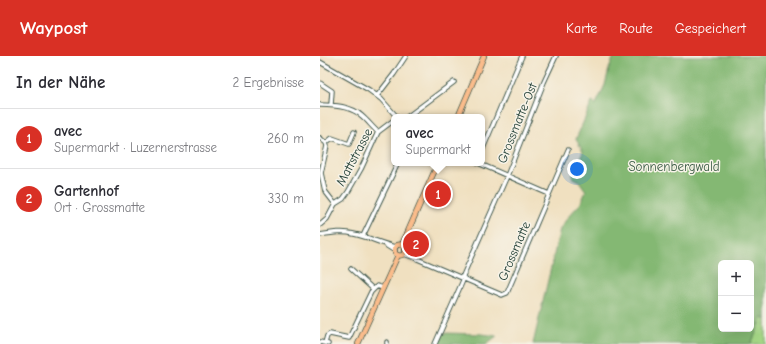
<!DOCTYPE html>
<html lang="de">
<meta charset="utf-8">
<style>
body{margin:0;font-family:"Comic Neue",sans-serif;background:#f7f7f7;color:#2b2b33}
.controls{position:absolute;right:12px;bottom:12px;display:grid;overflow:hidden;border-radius:6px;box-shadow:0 4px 16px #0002}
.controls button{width:36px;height:36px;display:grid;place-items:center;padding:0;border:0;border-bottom:1px solid #e1e1e2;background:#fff;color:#2b2b33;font:20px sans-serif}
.you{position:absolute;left:257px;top:113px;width:14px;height:14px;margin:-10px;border:3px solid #fff;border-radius:50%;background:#1a73e8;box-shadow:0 0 0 6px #1a73e833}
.badge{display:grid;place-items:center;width:26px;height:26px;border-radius:50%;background:#d93025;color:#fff;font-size:13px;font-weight:700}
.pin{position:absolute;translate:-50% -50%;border:2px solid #fff;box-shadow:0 1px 4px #0006}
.popup{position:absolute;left:71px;top:58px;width:94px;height:52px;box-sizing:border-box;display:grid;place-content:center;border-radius:6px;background:#fff;filter:drop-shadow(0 1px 3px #0005);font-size:13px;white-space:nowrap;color:#7c7c81}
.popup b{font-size:15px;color:#2b2b33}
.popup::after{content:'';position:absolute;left:50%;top:100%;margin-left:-8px;border:8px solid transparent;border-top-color:#fff}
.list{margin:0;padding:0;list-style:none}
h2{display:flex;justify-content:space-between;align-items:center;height:52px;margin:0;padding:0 16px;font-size:17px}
h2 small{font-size:13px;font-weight:400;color:#7c7c81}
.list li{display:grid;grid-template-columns:26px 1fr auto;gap:12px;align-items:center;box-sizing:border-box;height:60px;padding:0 16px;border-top:1px solid #e1e1e2}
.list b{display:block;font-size:15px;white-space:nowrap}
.list p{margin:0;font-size:13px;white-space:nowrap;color:#7c7c81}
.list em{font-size:13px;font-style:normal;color:#7c7c81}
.map{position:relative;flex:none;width:446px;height:288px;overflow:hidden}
header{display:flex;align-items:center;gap:24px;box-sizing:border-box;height:56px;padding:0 20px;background:#d93025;color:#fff}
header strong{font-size:19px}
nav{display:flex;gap:22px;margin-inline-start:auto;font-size:14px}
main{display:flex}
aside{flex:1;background:#fff}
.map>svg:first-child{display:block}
.green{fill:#a5d786;stroke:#628a5d}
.forest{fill:#84b873;stroke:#527a54;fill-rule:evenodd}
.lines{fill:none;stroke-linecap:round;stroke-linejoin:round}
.minor-casing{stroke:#3e5549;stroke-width:5.5}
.major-casing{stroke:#3e5549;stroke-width:6}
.minor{stroke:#fff;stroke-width:3.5}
.major{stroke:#fabc8b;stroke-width:4.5}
.labels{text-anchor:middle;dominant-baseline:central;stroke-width:3;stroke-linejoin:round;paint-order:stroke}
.street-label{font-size:13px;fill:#1f3d34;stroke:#f7f3e8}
.park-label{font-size:13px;fill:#3a5c44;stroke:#f7f3e8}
</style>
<header>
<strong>Waypost</strong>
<nav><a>Karte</a><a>Route</a><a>Gespeichert</a></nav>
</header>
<main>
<aside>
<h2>In der Nähe<small>2 Ergebnisse</small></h2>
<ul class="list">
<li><span class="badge">1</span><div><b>avec</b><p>Supermarkt · Luzernerstrasse</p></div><em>260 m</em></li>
<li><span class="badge">2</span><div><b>Gartenhof</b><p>Ort · Grossmatte</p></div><em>330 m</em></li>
</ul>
</aside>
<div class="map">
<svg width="446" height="288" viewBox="0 0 446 288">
<rect width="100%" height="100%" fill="#f7f3e8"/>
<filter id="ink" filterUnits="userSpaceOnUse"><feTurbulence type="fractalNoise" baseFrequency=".025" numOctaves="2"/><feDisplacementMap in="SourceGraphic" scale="8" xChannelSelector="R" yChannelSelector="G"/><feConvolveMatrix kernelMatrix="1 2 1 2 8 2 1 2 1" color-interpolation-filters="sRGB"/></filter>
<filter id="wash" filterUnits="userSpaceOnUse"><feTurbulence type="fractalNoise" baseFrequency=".012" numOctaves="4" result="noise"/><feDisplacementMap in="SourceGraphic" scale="16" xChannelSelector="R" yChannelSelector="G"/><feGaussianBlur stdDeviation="0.9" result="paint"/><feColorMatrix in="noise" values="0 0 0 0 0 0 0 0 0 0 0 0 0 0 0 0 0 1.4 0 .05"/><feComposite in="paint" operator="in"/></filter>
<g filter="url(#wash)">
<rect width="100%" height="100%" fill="#f0e0c0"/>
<path class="green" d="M 442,262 L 446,263 L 446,288 L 431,288 Z"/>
<path class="forest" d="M 294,0 L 446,0 L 446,263 L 442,262 L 431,288 L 213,288 L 240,173 L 248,161 L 261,147 L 266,135 L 259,125 L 252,121 L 263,96 L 256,83 L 272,46 L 276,48 L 285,29 L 289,13 ZM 401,207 L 431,207 L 431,273 L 401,273 Z
M 123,277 L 162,278 L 177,280 L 166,288 L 118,288 Z"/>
</g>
<g filter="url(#ink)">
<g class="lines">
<g class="minor-casing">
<path id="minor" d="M 0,6 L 49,34 L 61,43 L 77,61
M 0,27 L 12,35 L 11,49
M 57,40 L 74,18 L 86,0
M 0,49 C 14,49 31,50 42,60 C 48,65 52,71 58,76
M 87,61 L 134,26
M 0,82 L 6,87 L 7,90 L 1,117 L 5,135 L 15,148
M 6,87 L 12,82 L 29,88 L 34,76
M 162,95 L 202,0
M 158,107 L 229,138
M 0,169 L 7,163 L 15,148 L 23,143 L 28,136 L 41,113 L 58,76 L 74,64
M 0,179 C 12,177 23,175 34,178 C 49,181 62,188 76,191
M 43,180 L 78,107
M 67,190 L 75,195
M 85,194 L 93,200
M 84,198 L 95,202 L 182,239 L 187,237 L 248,94
M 31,213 L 53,233
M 142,222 L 187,120 L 224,26 L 236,0
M 0,286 L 8,288
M 5,287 L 7,280 L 10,278 L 29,282 L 51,236 L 57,230 L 63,232
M 67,288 L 67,286
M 115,288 L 144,222"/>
</g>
<g class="major-casing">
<path id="major" d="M 138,61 L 164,0
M74.5 194a5.5 5.5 0 1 1 11 0a5.5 5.5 0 1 1-11 0Z
M 82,189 L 118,107
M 38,288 L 78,199"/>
</g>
<use href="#minor" class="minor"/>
<use href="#major" class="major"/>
</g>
</g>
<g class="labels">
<g class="street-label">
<text transform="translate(197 67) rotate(-68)">Grossmatte-Ost</text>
<text transform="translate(34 101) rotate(-62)">Mattstrasse</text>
<text transform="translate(194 195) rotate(-67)">Grossmatte</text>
</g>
<g class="park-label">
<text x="354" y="110">Sonnenbergwald</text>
</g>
</g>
</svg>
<div class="controls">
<button>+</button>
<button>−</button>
</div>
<div class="you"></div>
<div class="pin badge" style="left:118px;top:138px">1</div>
<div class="popup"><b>avec</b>Supermarkt</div>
<div class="pin badge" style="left:96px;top:188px">2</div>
</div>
</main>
